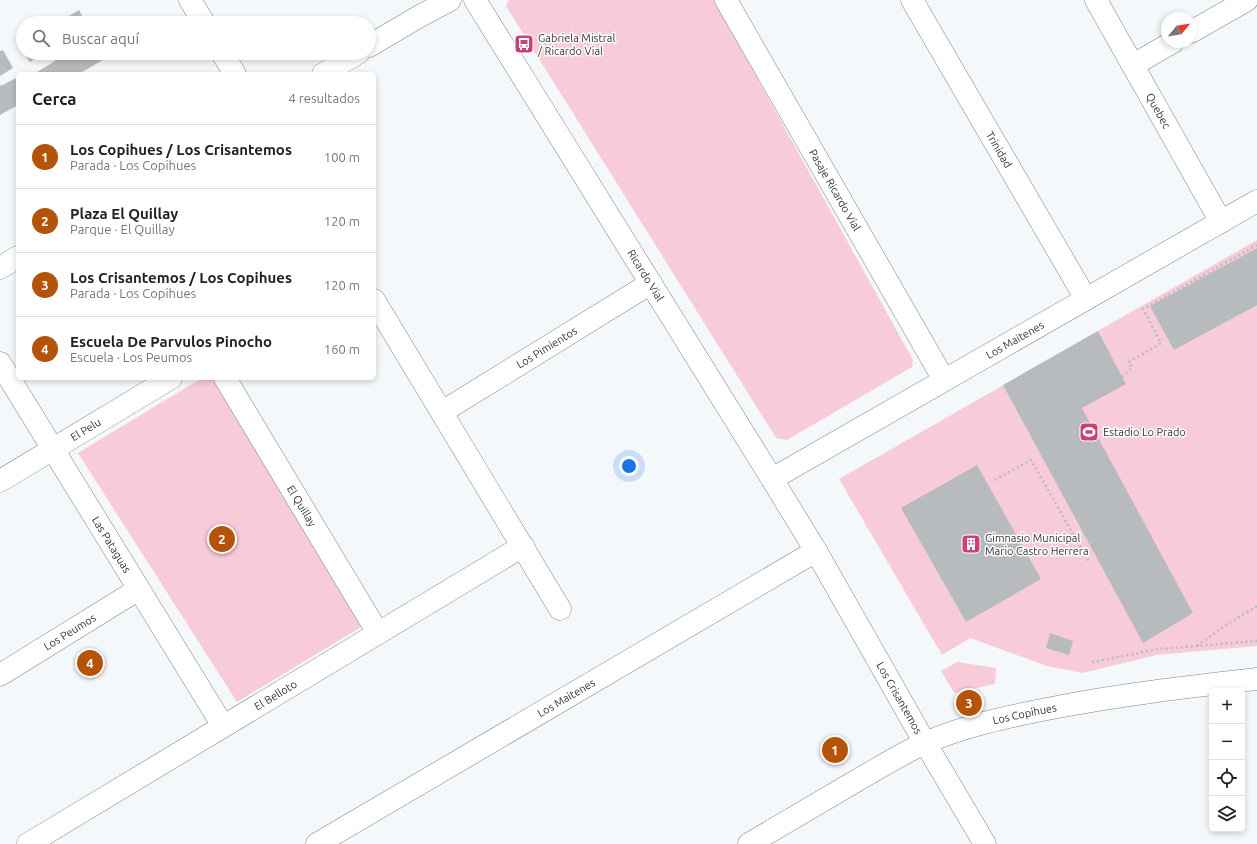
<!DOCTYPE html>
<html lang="es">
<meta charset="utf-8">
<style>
body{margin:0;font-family:Ubuntu,sans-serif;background:#f2f2f2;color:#222}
.controls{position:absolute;right:12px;bottom:12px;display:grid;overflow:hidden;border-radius:6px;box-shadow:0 2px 6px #0003}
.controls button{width:36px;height:36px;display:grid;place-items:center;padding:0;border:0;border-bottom:1px solid #e0e0e0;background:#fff;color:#222;font:20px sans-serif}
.compass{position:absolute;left:1161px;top:12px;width:36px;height:36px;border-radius:50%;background:#fff;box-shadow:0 2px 6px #0003;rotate:60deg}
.you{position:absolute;left:629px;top:466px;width:14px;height:14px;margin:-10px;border:3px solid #fff;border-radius:50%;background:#1a73e8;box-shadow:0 0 0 6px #1a73e833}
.badge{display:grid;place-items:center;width:26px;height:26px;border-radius:50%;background:#b45309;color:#fff;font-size:13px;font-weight:700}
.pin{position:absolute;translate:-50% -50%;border:2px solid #fff;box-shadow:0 1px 4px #0006}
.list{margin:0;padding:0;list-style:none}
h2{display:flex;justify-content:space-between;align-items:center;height:52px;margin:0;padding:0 16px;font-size:17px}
h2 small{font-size:13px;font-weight:400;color:#767676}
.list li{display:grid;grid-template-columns:26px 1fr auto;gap:12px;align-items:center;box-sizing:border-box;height:64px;padding:0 16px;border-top:1px solid #e0e0e0}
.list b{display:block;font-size:15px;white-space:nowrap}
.list p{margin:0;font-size:13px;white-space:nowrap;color:#767676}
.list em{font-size:13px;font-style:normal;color:#767676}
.icon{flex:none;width:22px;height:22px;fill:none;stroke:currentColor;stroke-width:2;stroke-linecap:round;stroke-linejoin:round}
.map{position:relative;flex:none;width:1257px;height:844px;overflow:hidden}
.search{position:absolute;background:#fff;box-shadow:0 2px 6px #0003;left:16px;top:16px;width:360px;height:44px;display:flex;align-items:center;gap:10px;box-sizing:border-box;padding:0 14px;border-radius:22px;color:#767676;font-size:15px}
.panel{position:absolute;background:#fff;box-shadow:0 2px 6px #0003;left:16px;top:72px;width:360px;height:308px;border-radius:6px}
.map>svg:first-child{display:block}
.green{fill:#f7cbd8}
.building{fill:#b8bbbd}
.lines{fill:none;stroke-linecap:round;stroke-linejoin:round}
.minor-casing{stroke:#828587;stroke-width:23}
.tertiary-casing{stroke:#828587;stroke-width:23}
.path{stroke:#b9bbbd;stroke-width:2.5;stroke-dasharray:2 3;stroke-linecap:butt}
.minor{stroke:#fff;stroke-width:22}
.tertiary{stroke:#fff;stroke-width:22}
.labels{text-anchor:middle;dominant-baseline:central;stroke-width:3;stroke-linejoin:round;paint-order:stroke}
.poi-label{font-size:11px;fill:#323334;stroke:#fff;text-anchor:start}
.street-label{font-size:11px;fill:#323334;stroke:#fff}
</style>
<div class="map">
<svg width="1257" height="844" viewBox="0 0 1257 844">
<rect width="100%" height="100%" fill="#f5f8fa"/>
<path class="green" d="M 509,0 L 714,0 L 913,360 L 912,367 L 787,440 L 776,438 L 506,6 Z
M 1257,240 L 1257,646 L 1157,655 L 1082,673 L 1047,666 L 970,638 L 942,655 L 839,479 Z
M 202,378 L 213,378 L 363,626 L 237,702 L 78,453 Z
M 957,662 L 996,668 L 995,684 L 954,693 L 941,671 Z"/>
<path class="building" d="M 79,10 L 86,23 L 57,23 Z
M 3,50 L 13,68 L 0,76 L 0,51 Z
M 24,53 L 45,53 L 30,62 Z
M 50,53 L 103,53 L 106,58 L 79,74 L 38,74 L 37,72 L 55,61 Z
M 18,77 L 18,105 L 0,115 L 0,84 L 1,86 Z
M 1257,248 L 1257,305 L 1174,350 L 1150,306 Z
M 1098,331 L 1126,384 L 1082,408 L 1193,613 L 1143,643 L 1003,385 Z
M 977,465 L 1041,579 L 966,622 L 901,508 Z
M 1050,633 L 1073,641 L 1069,655 L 1046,648 Z"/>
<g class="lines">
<g class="minor-casing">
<g id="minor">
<path d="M 190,0 L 204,23"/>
<path id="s1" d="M 726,0 L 944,380"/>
<path id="s2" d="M 912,0 L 1086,299"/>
<path id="s3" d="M 1096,0 L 1221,222"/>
<path d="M 1191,32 L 1247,0"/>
<path d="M 222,53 L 235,74"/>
<path d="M 1133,65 L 1173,42"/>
<path d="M 374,300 L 560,609"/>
<path id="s4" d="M 0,363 L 223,726"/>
<path id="s5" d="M 225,378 L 378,633"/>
<path id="s6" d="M 442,412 L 651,283"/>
<path id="s7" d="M 772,479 L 1257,201"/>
<path id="s8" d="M 0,481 L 171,378"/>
<path id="s9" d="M 0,675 L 139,589"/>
<path id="s10" d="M 28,844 L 523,546"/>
<path id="s11" d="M 317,844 L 816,551"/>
</g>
</g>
<g class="tertiary-casing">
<g id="tertiary">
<path id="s12" d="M 475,0 L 772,479 L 816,551 L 917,729 L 985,844"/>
<path d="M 369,46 L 420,16 L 450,0"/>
<path d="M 323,74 L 358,53"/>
<path d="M 0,268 L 18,257"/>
<path id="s13" d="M 749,844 C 785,823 821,802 856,781 C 879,768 901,754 925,743 C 964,726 1006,717 1047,709 C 1117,695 1187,687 1257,679"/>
</g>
</g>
<path class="path" d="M 1122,377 L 1132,368 L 1129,362 L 1161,343 L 1143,309 L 1257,245
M 995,480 L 1031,460 L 1089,562
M 1197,646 L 1226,625 L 1257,606
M 1092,662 L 1159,649 L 1257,641"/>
<use href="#minor" class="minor"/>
<use href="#tertiary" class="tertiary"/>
</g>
<defs>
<g id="bus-square" transform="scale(1)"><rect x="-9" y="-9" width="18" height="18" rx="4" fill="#ca407b" stroke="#fff"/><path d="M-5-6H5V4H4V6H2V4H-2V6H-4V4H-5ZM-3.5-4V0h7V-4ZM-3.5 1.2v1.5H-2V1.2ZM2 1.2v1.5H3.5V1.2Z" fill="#fff"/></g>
<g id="stadium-square" transform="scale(1)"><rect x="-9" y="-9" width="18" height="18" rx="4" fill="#ca407b" stroke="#fff"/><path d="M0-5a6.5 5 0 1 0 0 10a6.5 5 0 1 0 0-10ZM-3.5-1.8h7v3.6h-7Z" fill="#fff"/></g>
<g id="building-square" transform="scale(1)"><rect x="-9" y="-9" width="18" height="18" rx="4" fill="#ca407b" stroke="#fff"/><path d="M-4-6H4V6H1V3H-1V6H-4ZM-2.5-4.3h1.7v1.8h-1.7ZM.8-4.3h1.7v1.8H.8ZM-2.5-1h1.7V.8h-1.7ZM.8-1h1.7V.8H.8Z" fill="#fff"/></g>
</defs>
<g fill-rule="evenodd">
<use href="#bus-square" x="524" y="44"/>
<use href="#stadium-square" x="1089" y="432"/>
<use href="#building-square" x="971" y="544"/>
</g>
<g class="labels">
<g class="poi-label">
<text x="538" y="38">Gabriela Mistral<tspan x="538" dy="13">/ Ricardo Vial</tspan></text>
<text x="1103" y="432">Estadio Lo Prado</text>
<text x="985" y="538">Gimnasio Municipal<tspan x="985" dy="13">Mario Castro Herrera</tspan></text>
</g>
<g class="street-label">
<text stroke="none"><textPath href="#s3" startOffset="127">Quebec</textPath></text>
<text stroke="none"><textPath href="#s2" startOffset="173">Trinidad</textPath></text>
<text stroke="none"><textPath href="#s1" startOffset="219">Pasaje Ricardo Vial</textPath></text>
<text stroke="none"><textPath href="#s12" startOffset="324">Ricardo Vial</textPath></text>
<text stroke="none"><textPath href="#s7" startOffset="280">Los Maitenes</textPath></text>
<text stroke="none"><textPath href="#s6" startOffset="123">Los Pimientos</textPath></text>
<text stroke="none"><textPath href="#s8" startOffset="100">El Pelu</textPath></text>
<text stroke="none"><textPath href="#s5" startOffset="149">El Quillay</textPath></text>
<text stroke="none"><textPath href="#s4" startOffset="213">Las Pataguas</textPath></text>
<text stroke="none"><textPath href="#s9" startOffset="82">Los Peumos</textPath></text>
<text stroke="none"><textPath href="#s10" startOffset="289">El Belloto</textPath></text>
<text stroke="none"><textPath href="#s11" startOffset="289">Los Maitenes</textPath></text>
<text stroke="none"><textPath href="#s12" startOffset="817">Los Crisantemos</textPath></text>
<text stroke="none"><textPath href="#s13" startOffset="307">Los Copihues</textPath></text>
</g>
</g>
</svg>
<div class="controls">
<button>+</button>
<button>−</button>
<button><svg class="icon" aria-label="locate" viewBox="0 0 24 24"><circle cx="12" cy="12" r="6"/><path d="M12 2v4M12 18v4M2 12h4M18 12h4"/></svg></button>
<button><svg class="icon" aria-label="layers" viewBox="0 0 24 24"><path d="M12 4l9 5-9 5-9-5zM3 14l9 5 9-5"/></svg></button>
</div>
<svg class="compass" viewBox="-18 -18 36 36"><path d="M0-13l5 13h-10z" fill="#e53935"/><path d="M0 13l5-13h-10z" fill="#767676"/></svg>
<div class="you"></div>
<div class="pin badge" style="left:835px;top:750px">1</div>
<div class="pin badge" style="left:222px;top:539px">2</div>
<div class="pin badge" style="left:969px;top:703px">3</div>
<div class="pin badge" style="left:90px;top:663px">4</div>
<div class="search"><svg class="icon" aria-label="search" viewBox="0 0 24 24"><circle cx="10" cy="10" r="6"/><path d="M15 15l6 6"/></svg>Buscar aquí</div>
<section class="panel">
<h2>Cerca<small>4 resultados</small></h2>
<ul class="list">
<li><span class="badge">1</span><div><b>Los Copihues / Los Crisantemos</b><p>Parada · Los Copihues</p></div><em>100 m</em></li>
<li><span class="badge">2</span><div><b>Plaza El Quillay</b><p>Parque · El Quillay</p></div><em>120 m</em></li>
<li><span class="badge">3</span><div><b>Los Crisantemos / Los Copihues</b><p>Parada · Los Copihues</p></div><em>120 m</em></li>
<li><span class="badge">4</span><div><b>Escuela De Parvulos Pinocho</b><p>Escuela · Los Peumos</p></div><em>160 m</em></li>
</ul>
</section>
</div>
